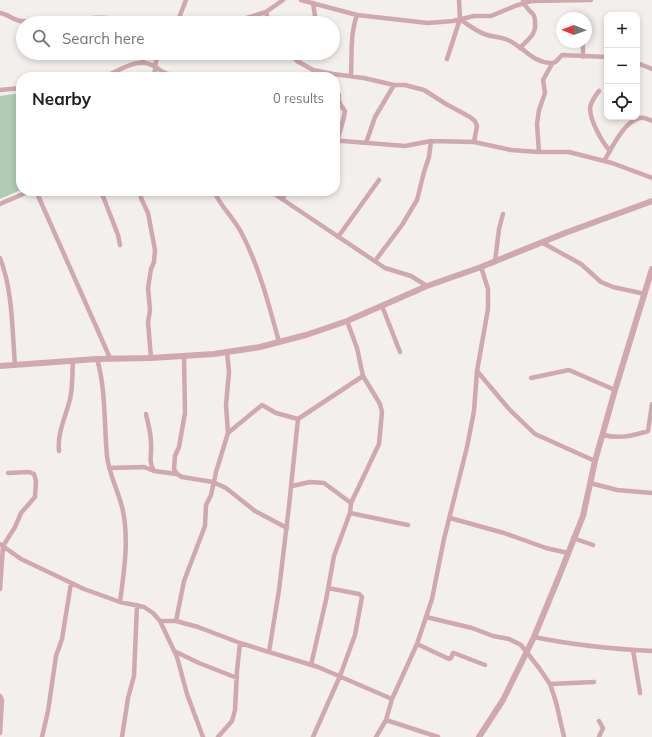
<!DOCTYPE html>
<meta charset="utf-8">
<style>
body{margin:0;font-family:Mulish,sans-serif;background:#f6f6f6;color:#202124}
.controls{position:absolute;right:12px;top:12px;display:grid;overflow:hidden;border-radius:8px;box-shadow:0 2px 6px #0003}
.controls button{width:36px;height:36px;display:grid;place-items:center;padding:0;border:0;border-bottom:1px solid #e0e0e0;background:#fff;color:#202124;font:20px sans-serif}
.compass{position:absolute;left:556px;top:12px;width:36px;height:36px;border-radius:50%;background:#fff;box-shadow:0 2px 6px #0003;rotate:271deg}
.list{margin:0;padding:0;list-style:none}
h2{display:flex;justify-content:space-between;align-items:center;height:52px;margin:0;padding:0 16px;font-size:17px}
h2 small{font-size:13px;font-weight:400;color:#757577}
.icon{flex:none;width:22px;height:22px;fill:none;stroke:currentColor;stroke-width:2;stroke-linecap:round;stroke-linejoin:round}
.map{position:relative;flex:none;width:652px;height:737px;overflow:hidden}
.search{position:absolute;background:#fff;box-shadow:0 2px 6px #0003;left:16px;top:16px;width:324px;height:44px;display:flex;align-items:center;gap:10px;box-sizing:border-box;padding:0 14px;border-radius:22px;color:#757577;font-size:15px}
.panel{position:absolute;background:#fff;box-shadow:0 2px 6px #0003;left:16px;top:72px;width:324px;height:124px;border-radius:16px}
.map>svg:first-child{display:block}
.green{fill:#b0ccb4}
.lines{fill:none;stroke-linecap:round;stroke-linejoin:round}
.minor{stroke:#d1a8ad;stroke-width:4.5}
.tertiary{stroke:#d1a8ad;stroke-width:6}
</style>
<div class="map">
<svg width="652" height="737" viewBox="0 0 652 737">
<rect width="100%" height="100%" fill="#f2efec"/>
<path class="green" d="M 21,93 L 21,190 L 0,199 L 0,96 Z"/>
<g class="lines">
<path class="minor" d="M 301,0 L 357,15 L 428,23 L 453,21 L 474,16 L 491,16 L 515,6 L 531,1 L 591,0
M 313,3 L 316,23
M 266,12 L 269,23
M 0,13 C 7,14 11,18 17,20 C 23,23 29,20 35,21 C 46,21 56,23 66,22 C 79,20 109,13 118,23
M 460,19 C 468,25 477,32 487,35 C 494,37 501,37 508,40 C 524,47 531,62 551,63 C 557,64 558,58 562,55 L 607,57
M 177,23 L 186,0
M 230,23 L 266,12 L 283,0
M 520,48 C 528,39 537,34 535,22 C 535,19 534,15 532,13 C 528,9 524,6 523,0
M 138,53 L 144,63
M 290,53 L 297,61 L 313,70 L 333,74 L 364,78 L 394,85 L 405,85 L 424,90 L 446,104 L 470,117 L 475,121 L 477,126 L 474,142
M 583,57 L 583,42
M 447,59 L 460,19 L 459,0
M 637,63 L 652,69
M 351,76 C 352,55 350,34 357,15
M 105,77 C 117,71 135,59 149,64 C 154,65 158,69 163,72 C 167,74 173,75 178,77
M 154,77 L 156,61 L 161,53
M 0,90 L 21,88
M 335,90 L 339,95 C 338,103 341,105 345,111 C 344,121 339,131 338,141
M 599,91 C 595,96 591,102 590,108 C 590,121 602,142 610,151
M 335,141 L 343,141 L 405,146 L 431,141 L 474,142 L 511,150 L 539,152 L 569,152 L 612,163 L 652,178
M 366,143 L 375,117 L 394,85
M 539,152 L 537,124 L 539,110 L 545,93 L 543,80 L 552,64
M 604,161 C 612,148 624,121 640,118 C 644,117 648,119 652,121
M 36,191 L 110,358
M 101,191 L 118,235 L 120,245
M 141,191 L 141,198 L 148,213 L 155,250 L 154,262 L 151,269 L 148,288 L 150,310 L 148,322 L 151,358
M 214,191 C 220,206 233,217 241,232 C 259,266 269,305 279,342
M 270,191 L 385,268 L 411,276 L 427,286
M 282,199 L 287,191
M 0,204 L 30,191
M 338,237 L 379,180
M 541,242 L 581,264 L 601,282 L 613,287 L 645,294
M 0,258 C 13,291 12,330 15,365
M 375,261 L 402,225 L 417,200 L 424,172 L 429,157 L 431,141
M 495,262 L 499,229 L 503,214
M 382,306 L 400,352
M 184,356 L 185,413 L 179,447 L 175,456 L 174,469 L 177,474 L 182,477 L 213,482 L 226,488 L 255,511 L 287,528
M 97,359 C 106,389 104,425 107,456 C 109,475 119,492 123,511 C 129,541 124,572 120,602
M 477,371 L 509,409 L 535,434 L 595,461
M 531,378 L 569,370 L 615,390
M 146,414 C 148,424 151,433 151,443 C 152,455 148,460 154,471
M 228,433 L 262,405 L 276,413 L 298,419
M 603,435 C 620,439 632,436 648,431 L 652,404
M 59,451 C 57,433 66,416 70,399 C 73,387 72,373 73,361
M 109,468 L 144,467 L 154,471 L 177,474
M 590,483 L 617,490 L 652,493
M 292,486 L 310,482 L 324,483 L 351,503
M 350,513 L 408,525
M 450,518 L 504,533 L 546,548 L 568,553
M 573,538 L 593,545
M 0,544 L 21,559 L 84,589 L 120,602 L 144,607 L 153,613 L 160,621 L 177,657 L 187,694 L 203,737
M 0,589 L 3,546 L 15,527 L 21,513 L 35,497 L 36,481 L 34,474 L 29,472 L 8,473
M 426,617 L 472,628 L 493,636 L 509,639 L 521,645 L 539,668 L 550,684 L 556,702 L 564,737
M 160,621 L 176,621 L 198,627 L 240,643 L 318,667 L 392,699
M 176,621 L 184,581 L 205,526 L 206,505 L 211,495 L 216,472 L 228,433 L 226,405 L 229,372 L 227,352
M 534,637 C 573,645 612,649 652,651
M 417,644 L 449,659 L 451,658 L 453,653 L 454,653 L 485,665
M 633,650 L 640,693
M 174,651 L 199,663 L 237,678
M 269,652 L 279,590 L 289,506 L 298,419 L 363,376
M 311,665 L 326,600 L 334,556 L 350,513 L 351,503 L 379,444 L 382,412 L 380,404 L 363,376 L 357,348 L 347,321
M 550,684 L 594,682
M 0,696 L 2,700 L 0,733
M 386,720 L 438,737
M 599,721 L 603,728 L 599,737
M 42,737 L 48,711 L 56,656 L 62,639 L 71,583
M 122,737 L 128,698 L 134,676 L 137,605
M 218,737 L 232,721 L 235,710 L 237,671 L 240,643
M 313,737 L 340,676 L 355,635 L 362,597 L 359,594 L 328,588
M 376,737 L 386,720 L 392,699 L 417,644 L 432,599 L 444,539 L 467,447 L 474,411 L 477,371 L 488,309 L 488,289 L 481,267"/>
<path class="tertiary" d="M 0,366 L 97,359 L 151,358 L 214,354 L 260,347 L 306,335 L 347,321 L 427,286 L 481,267 L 565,233 L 652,201
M 479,737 L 503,700 L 534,637 L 558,579 L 583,516 L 595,461 L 615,390 L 652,269"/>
</g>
</svg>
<div class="controls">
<button>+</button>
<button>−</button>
<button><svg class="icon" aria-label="locate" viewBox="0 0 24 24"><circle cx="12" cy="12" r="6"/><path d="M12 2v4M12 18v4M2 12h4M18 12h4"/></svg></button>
</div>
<svg class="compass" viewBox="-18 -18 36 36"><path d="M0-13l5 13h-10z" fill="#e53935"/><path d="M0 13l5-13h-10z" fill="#757577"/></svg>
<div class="search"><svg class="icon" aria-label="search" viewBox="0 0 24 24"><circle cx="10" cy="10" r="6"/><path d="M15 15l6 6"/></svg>Search here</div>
<section class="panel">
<h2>Nearby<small>0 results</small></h2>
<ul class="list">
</ul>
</section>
</div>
